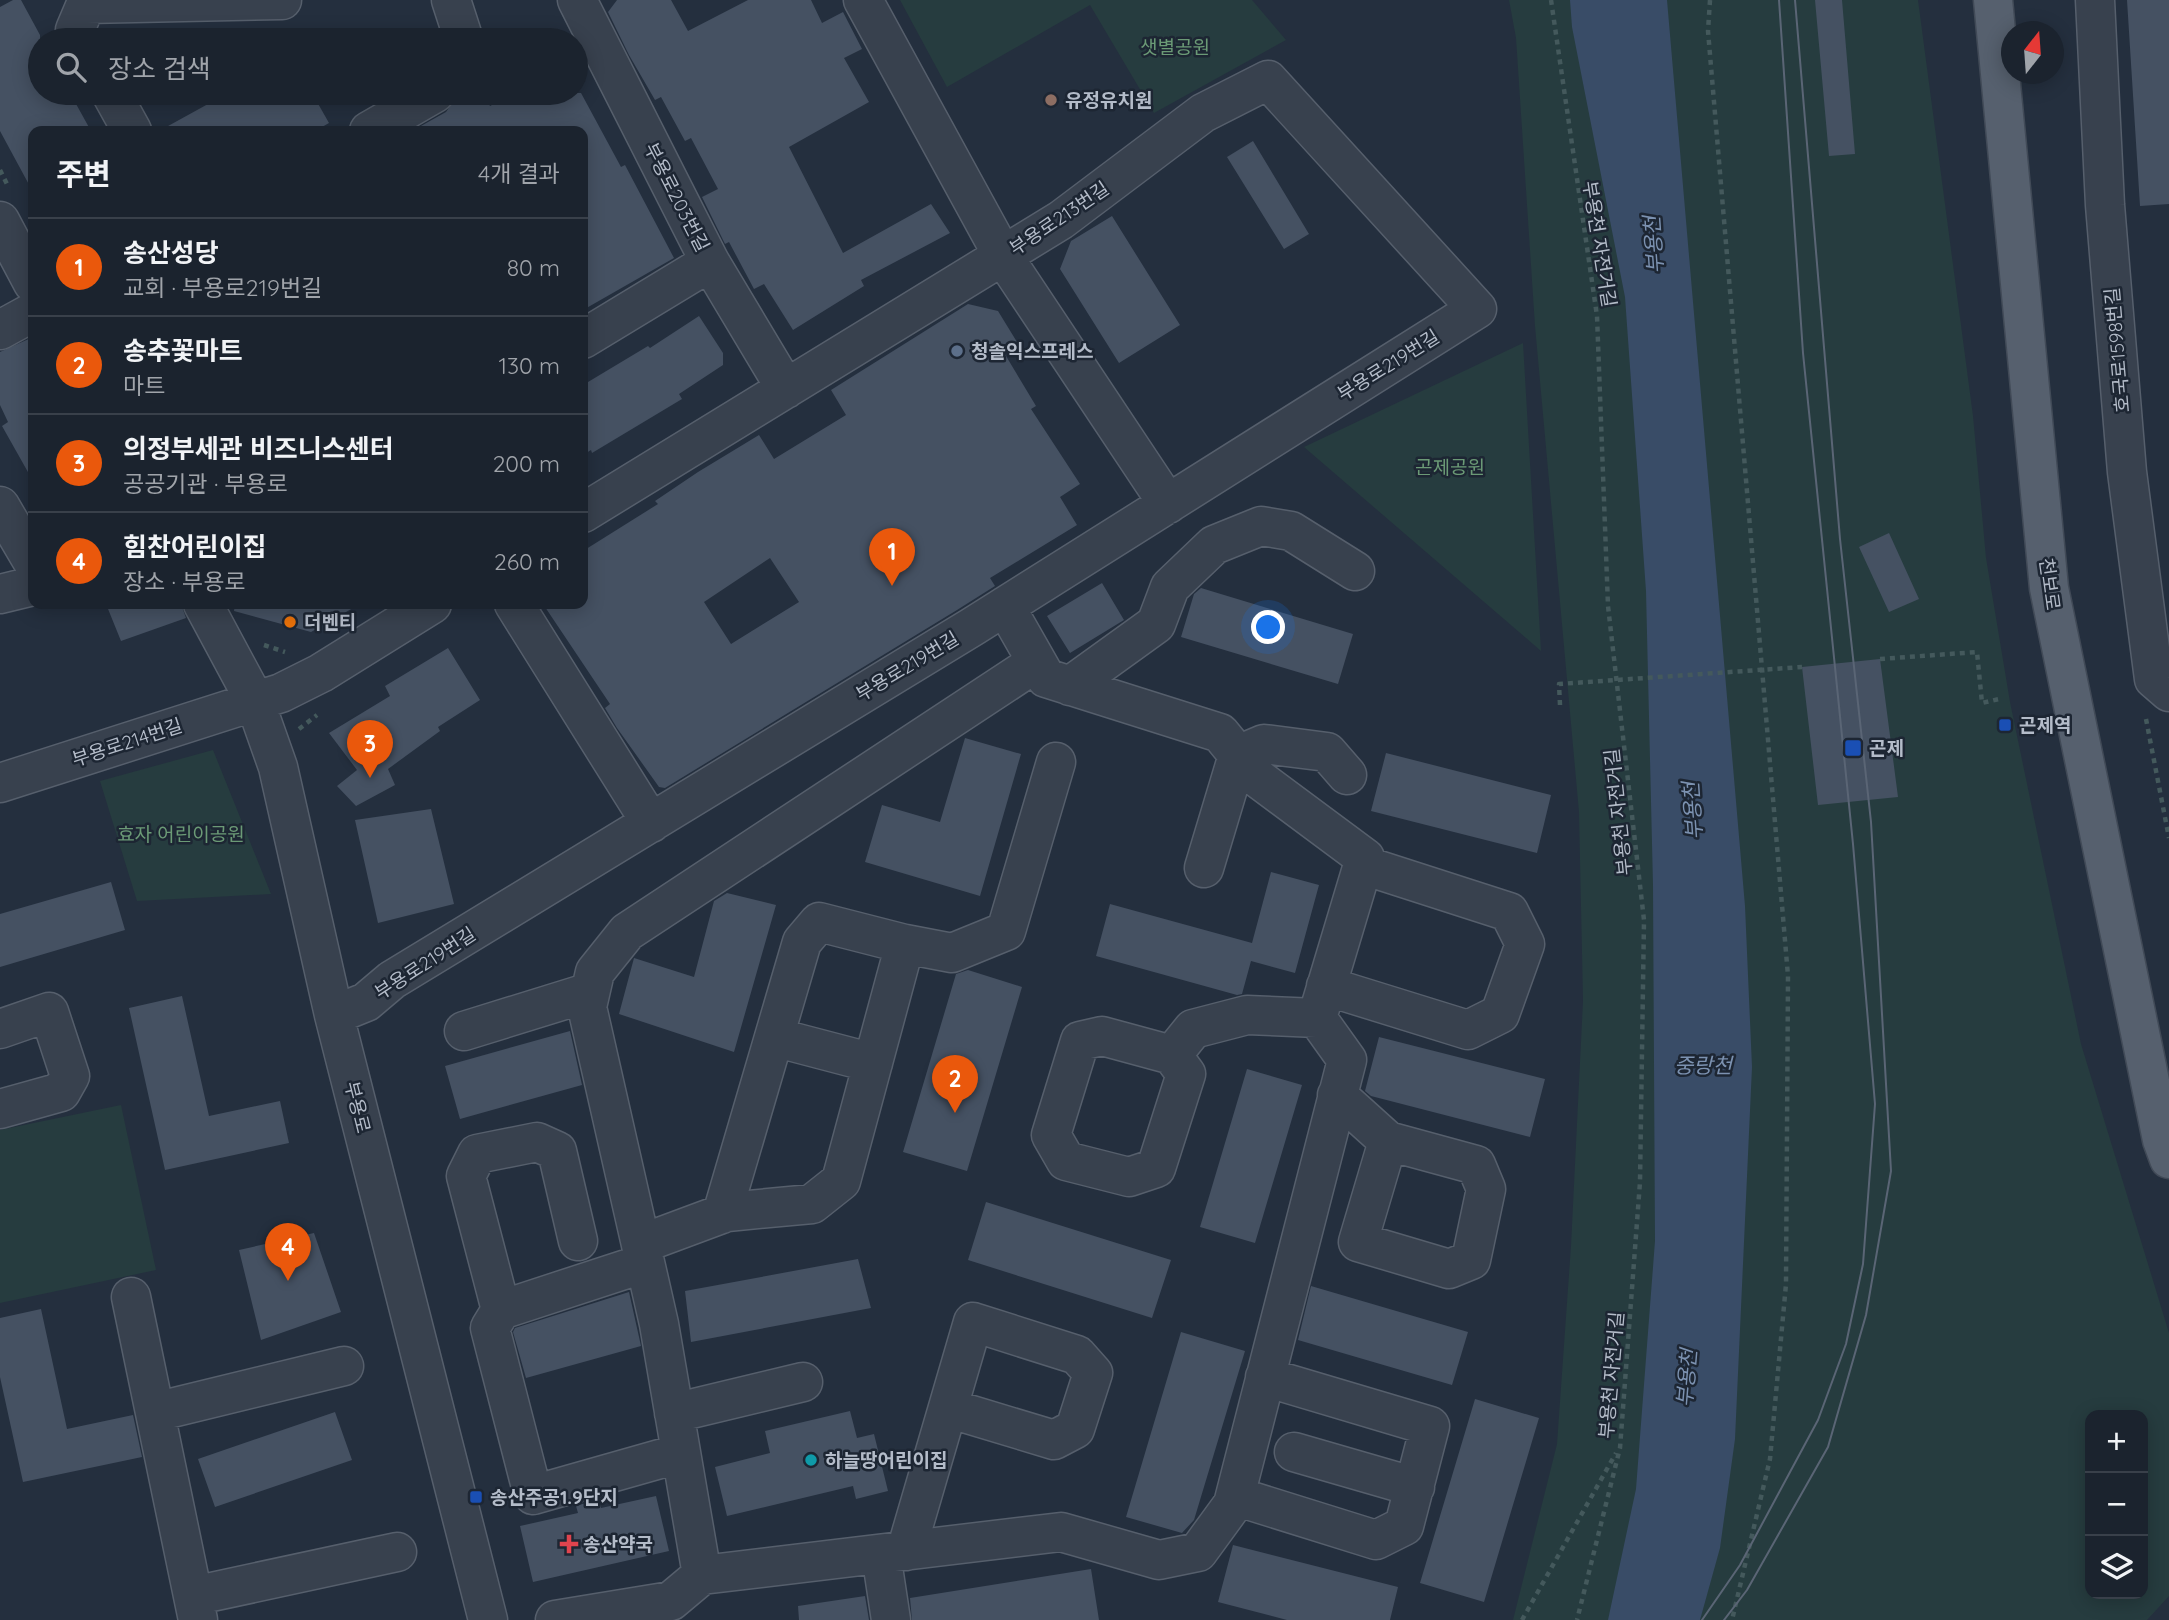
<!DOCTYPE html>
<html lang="ko">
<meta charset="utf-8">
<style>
body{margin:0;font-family:Quicksand,"Noto Sans KR",sans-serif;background:#242b36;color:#f1f3f6}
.controls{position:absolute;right:21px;bottom:21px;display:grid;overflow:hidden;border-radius:14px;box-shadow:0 4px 18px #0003}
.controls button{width:63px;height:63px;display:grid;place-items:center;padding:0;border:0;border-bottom:2px solid #39404a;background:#1b232e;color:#f1f3f6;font:35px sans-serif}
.compass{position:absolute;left:2001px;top:21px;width:63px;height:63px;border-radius:50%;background:#1b232e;box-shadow:0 4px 18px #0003;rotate:17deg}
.you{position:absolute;left:1269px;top:628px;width:24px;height:24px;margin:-18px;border:5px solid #fff;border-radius:50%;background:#1a73e8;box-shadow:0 0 0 10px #1a73e833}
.badge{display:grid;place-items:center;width:46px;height:46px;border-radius:50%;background:#ea580c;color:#fff;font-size:23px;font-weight:700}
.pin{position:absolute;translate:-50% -58px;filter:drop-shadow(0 2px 4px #0008)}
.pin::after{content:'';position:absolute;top:37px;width:24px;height:21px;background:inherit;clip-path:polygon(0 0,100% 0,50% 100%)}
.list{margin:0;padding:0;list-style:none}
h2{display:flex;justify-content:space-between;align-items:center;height:91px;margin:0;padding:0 28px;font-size:30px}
h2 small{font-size:23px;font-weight:400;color:#a0a4aa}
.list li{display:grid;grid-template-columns:46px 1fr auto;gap:21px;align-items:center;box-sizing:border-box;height:98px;padding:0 28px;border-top:2px solid #39404a}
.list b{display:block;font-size:26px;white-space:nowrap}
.list p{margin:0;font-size:23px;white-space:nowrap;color:#a0a4aa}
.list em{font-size:23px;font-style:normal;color:#a0a4aa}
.icon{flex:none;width:38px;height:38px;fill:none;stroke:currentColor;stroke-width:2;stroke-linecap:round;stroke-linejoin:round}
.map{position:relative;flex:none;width:2169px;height:1620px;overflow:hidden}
.search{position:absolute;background:#1b232e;box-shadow:0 4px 18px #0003;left:28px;top:28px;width:560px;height:77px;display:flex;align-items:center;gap:18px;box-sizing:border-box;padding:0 24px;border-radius:38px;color:#a0a4aa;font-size:26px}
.panel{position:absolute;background:#1b232e;box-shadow:0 4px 18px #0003;left:28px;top:126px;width:560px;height:483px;border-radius:14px}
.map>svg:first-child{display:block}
.green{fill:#263c3f;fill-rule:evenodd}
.water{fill:#394c67}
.building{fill:#455162;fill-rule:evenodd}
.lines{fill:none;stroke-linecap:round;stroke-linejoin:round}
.minor-casing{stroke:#565f6c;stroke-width:41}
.major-casing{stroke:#414a57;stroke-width:41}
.path{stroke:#44595c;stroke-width:4.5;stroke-dasharray:5 5;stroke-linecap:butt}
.minor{stroke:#38414e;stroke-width:38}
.major{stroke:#56606e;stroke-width:38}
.tram{stroke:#5a6575;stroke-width:2}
.path-bridge{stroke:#44595c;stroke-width:4.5;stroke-dasharray:5 5;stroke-linecap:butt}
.education-dot{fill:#8d6e63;stroke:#1d2633;stroke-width:2.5}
.service-dot{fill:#5c6f8a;stroke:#1d2633;stroke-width:2.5}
.food-dot{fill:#e8710a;stroke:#1d2633;stroke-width:2.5}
.transit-dot{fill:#1a4fb4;stroke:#1d2633;stroke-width:2.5}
.culture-dot{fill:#0f9aa8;stroke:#1d2633;stroke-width:2.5}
.health-dot{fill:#e0444e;stroke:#1d2633;stroke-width:2.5}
.labels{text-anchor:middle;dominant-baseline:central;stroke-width:5;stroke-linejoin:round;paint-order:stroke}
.park-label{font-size:19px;fill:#6b9a76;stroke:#1d2633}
.poi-label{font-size:19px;font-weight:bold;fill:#b4bcc9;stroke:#1d2633;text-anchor:start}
.street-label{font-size:19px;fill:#b4bcc9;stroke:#1d2633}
.water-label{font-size:21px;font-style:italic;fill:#7c92b1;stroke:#1d2633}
</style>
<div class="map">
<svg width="2169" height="1620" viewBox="0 0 2169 1620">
<rect width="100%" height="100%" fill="#242f3e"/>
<path class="green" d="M 900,0 L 1252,0 L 1286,40 L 1154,113 L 1090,5 L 947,87 Z
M 1509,0 L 1918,0 L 1973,416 L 1986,558 L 2010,702 L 2081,1044 L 2169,1333 L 2169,1596 L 2147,1620 L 1513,1620 L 1557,1444 L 1571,1246 L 1583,1001 L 1579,812 L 1535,326 L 1516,38 ZM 2090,1415 L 2143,1415 L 2143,1594 L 2090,1594 Z
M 1523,343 L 1541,651 L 1304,447 Z
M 213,750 L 271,894 L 137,901 L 100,781 Z
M 121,1105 L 156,1270 L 0,1303 L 0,1130 Z"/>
<path class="water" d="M 1570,0 L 1667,0 L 1745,906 L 1752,1067 L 1735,1439 L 1720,1548 L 1700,1620 L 1608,1620 L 1636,1489 L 1655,1241 L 1653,885 L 1646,591 L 1625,297 L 1572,27 Z"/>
<path class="building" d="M 13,0 L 21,0 L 40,35 L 40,93 L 70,93 L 91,131 L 33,131 L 33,192 L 0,131 L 0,7 Z
M 617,0 L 671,0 L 688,31 L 748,0 L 811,0 L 822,23 L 843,12 L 862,49 L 844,58 L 869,102 L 789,147 L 843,253 L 931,204 L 950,233 L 861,280 L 864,286 L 793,330 L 764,284 L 754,289 L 729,242 L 725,244 L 702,197 L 718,189 L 691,138 L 685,141 L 661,97 L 655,100 L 629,55 L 608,12 Z
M 1815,0 L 1842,0 L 1855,154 L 1829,156 Z
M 2127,0 L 2169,0 L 2169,204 L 2140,206 Z
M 228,93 L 312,93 L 329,123 L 315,131 L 159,131 Z
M 464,93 L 483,93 L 490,106 L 515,93 L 581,93 L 621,167 L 625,165 L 674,258 L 583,310 L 583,131 L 412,131 L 446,112 L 456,97 Z
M 1253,141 L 1309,234 L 1284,249 L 1227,157 Z
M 1112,216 L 1180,325 L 1119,363 L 1060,269 L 1071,241 Z
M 968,304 L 998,311 L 1017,342 L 1003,351 L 1036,406 L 1031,409 L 1080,484 L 1060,497 L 1077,525 L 990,578 L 995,586 L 957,610 L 665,788 L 659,787 L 617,728 L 605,708 L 610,704 L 543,604 L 583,604 L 583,551 L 658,504 L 655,501 L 698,472 L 759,435 L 774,459 L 846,415 L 831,390 ZM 770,558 L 799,602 L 731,644 L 704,602 Z
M 699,316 L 723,353 L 723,365 L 679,394 L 682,399 L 592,453 L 591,450 L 583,455 L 583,385 L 648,346 L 650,348 Z
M 33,337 L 33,481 L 2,426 L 8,422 L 0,405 L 0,352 Z
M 1889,533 L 1919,599 L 1889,612 L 1859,547 Z
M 1102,583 L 1124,620 L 1070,653 L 1047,616 Z
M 1201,588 L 1353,634 L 1338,684 L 1181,637 L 1194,594 Z
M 106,604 L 181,604 L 186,618 L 121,641 Z
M 235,604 L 360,604 L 311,632 L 234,611 Z
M 448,648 L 480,700 L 438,727 L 440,731 L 388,769 L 395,785 L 356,806 L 337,786 L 357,770 L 329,733 L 390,696 L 385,686 Z
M 1880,659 L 1898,797 L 1818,805 L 1802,667 Z
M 965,738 L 1021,754 L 980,896 L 865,862 L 882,805 L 940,822 Z
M 1386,753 L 1551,795 L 1537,853 L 1371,811 Z
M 431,809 L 454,904 L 378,923 L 355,820 Z
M 1271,872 L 1319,885 L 1295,973 L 1251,961 L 1242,994 L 1237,995 L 1096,956 L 1110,904 L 1252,943 Z
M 111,882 L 125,930 L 0,967 L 0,914 Z
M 727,893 L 776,905 L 734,1052 L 619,1014 L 634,958 L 694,977 L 714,901 Z
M 968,970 L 1022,987 L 967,1171 L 903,1152 L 956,974 Z
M 182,996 L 209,1116 L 280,1101 L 289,1143 L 165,1170 L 129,1008 Z
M 570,1031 L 582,1085 L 460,1119 L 445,1066 Z
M 1379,1037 L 1545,1079 L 1530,1137 L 1371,1096 L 1365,1091 Z
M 1247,1069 L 1302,1085 L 1255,1243 L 1200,1227 Z
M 986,1202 L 1171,1260 L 1152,1318 L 968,1260 Z
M 314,1233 L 341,1312 L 261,1340 L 239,1250 Z
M 858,1259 L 871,1308 L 691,1342 L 685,1291 Z
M 1311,1286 L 1468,1332 L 1452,1385 L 1298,1340 Z
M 629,1292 L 641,1346 L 526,1378 L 513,1332 L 515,1328 Z
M 41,1309 L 67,1429 L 133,1415 L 142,1457 L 23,1482 L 0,1377 L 0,1318 Z
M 1181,1332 L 1245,1351 L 1194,1520 L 1182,1533 L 1126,1517 Z
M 1475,1399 L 1539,1418 L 1484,1602 L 1420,1583 Z
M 850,1411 L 857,1438 L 874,1434 L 888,1491 L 856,1499 L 853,1486 L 727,1516 L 715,1467 L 770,1453 L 765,1431 Z
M 335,1412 L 352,1460 L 215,1507 L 198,1459 Z
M 656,1496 L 669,1551 L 533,1582 L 520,1526 L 578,1513 L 576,1506 L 599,1499 L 601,1508 Z
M 1233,1545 L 1398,1587 L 1390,1620 L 1287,1620 L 1218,1602 Z
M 1091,1569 L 1099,1620 L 912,1620 L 910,1598 Z
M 865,1596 L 869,1620 L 799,1620 L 798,1606 Z"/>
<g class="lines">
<g class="minor-casing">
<path id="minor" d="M 451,0 L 464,40
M 577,0 L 710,262 L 786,389
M 863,0 L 1003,256 L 1168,504
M 2095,0 L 2105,205 L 2127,472 L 2154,679 L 2169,692
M 81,40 L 75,30 L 86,4 L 282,0
M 111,93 L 132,131
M 369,131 L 435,93
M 0,221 L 33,283
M 0,330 L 33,312
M 583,339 L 710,262
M 0,506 L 33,562
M 0,594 L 33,586
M 203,604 L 254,699 L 278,767 L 334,1015 L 488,1620
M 514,604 L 651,823
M 1070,686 L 1156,624 L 1170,587 L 1214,545 L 1261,526 L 1291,531 L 1355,571
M 0,783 L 281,693 L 321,673 L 432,604
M 1204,868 L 1238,755 L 1264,744 L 1327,752 L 1347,775
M 1326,986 L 1468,1030 L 1500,1014 L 1525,944 L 1509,912 L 1363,865
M 334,1015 L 366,1002 L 392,980 L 972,627 L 1477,309 L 1268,80 L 1203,113 L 1061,220 L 583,513
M 0,1029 L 49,1012 L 70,1076 L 61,1092 L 0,1109
M 464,1031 L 590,992
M 774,1037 L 873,1063
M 1172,1055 L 1186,1074 L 1156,1168 L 1129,1177 L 1066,1161 L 1051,1135 L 1080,1041 L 1102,1036 L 1172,1055 L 1193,1029 L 1247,1015 L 1317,1018
M 1337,1095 L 1388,1141 L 1358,1242 L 1449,1269 L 1471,1260 L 1486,1189 L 1476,1165 L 1388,1141
M 722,1214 L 802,942 L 819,922 L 905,944
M 578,1241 L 557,1151 L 537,1142 L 477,1154 L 466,1176 L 501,1310 L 645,1263
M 641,1244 L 727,1212 L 812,1204 L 841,1181 L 905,944 L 952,953 L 1006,931 L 1056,762
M 131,1297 L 198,1620
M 501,1310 L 490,1328 L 533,1495 L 681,1453
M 155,1412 L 344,1366
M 674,1413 L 803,1382
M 1294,1452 L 1415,1487
M 1235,1496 L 1376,1540 L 1404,1526 L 1430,1426 L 1265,1377
M 906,1551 L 973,1322 L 1077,1355 L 1093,1373 L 1075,1429 L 1054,1440 L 948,1408
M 881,1554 L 891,1620
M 702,1575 L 659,1324 L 587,1007 L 595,972 L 627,932 L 1037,662
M 193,1596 L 397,1552
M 555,1620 L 671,1601 L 702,1575 L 1061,1532 L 1159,1560 L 1198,1552 L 1233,1504 L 1347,1060 L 1317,1018 L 1365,858 L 1256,777 L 1220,733 L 1046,678 L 1005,606"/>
</g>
<g class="major-casing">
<path id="major" d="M 1993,0 L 2049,588 L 2162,1140 L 2169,1159"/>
</g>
<path class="path" d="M 1551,0 L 1597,316 L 1608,606 L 1644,920 L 1640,1182 L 1620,1448 L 1577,1620
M 1710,0 L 1708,31 L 1788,976 L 1786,1284 L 1770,1459 L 1732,1620
M 0,170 L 9,188
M 264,645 L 285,652
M 1880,659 L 1977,652 L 1982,703 L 1999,699
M 2146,719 L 2169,838
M 299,729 L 317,715
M 1522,1620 L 1616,1453"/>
<use href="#minor" class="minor"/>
<use href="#major" class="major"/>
<path class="tram" d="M 1702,1620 L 1740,1565 L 1818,1420 L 1846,1344 L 1863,1264 L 1875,1104 L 1853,844 L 1803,353 L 1779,0
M 1724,1620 L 1747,1590 L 1828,1447 L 1866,1315 L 1891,1171 L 1871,822 L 1840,539 L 1795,0"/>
<path class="path-bridge" d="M 1560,705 L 1559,684 L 1802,667"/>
</g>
<circle class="education-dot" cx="1051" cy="100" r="7"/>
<circle class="service-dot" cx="957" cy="351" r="7"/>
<circle class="food-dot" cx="290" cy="622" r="7"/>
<g class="transit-dot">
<rect x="1998" y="718" width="14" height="14" rx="3.5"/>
<rect x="1844" y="739" width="18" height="18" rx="3.5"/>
<rect x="469" y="1490" width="14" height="14" rx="3.5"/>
</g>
<circle class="culture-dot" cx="811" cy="1460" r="7"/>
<path class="health-dot" d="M565.5 1533.5h7v7h7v7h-7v7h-7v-7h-7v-7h7z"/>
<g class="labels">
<g class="park-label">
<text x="1175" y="47">샛별공원</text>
<text x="1450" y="467">곤제공원</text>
<text x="181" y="834">효자 어린이공원</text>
</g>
<g class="poi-label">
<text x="1065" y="100">유정유치원</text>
<text x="971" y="351">청솔익스프레스</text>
<text x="304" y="622">더벤티</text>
<text x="2019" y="725">곤제역</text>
<text x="1869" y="748">곤제</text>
<text x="825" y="1460">하늘땅어린이집</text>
<text x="490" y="1497">송산주공1.9단지</text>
<text x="583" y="1544">송산약국</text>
</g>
<g class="street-label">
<text transform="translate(677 197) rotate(63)">부용로203번길</text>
<text transform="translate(1059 218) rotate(-34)">부용로213번길</text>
<text transform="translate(1600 244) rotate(81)">부용천 자전거길</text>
<text transform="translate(2117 350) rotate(-95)">호국로1598번길</text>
<text transform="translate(1388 365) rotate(-32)">부용로219번길</text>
<text transform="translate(2050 584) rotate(82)">천보로</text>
<text transform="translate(907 666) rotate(-31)">부용로219번길</text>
<text transform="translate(127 742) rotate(-18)">부용로214번길</text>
<text transform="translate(1618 812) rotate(-96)">부용천 자전거길</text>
<text transform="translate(425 963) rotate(-33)">부용로219번길</text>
<text transform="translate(358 1107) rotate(76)">부용로</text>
<text transform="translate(1611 1375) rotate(-85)">부용천 자전거길</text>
</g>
<g class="water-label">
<text transform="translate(1653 245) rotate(-94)">부용천</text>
<text transform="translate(1692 811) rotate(-94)">부용천</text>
<text x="1703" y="1065">중랑천</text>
<text transform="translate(1686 1378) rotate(-85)">부용천</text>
</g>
</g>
</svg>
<div class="controls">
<button>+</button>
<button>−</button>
<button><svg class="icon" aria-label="layers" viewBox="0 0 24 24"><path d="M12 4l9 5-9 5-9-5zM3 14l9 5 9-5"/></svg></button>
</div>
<svg class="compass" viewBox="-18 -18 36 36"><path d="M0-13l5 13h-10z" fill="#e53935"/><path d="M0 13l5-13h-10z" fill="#a0a4aa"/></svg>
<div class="you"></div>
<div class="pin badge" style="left:892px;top:586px">1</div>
<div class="pin badge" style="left:955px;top:1113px">2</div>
<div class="pin badge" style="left:370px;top:778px">3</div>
<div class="pin badge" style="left:288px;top:1281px">4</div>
<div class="search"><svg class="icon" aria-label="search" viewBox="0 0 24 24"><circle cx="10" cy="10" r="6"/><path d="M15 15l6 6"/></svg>장소 검색</div>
<section class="panel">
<h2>주변<small>4개 결과</small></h2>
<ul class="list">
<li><span class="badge">1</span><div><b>송산성당</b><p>교회 · 부용로219번길</p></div><em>80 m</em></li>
<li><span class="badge">2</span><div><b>송추꽃마트</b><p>마트</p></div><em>130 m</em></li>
<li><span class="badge">3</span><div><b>의정부세관 비즈니스센터</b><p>공공기관 · 부용로</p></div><em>200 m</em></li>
<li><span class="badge">4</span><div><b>힘찬어린이집</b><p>장소 · 부용로</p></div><em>260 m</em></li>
</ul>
</section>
</div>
